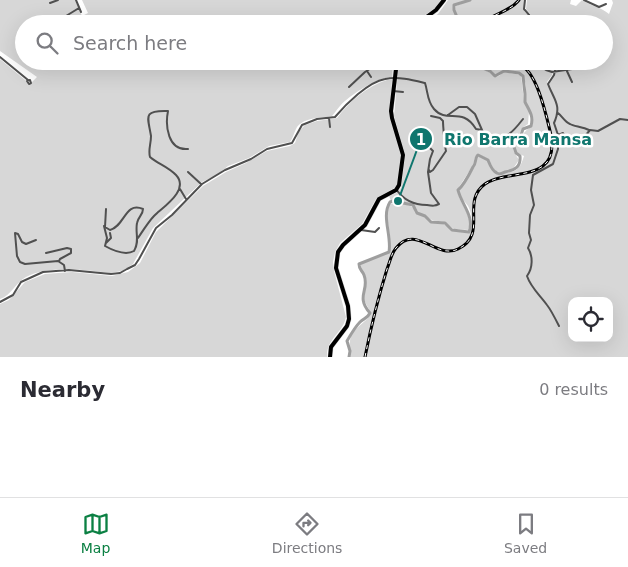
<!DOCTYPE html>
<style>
body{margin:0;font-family:"DejaVu Sans",sans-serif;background:#f2f2f3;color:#2b2b33}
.controls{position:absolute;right:15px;bottom:15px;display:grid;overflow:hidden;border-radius:10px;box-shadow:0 5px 20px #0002}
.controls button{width:45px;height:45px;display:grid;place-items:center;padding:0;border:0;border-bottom:1px solid #e1e1e2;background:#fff;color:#2b2b33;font:25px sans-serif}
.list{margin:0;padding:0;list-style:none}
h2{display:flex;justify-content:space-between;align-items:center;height:65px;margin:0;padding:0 20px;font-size:21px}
h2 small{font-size:16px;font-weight:400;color:#7c7c81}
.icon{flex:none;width:28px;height:28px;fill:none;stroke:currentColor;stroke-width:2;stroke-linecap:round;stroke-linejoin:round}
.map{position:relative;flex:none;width:628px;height:357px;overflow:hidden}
.search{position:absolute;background:#fff;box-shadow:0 5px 20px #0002;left:15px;right:15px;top:15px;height:55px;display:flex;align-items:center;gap:12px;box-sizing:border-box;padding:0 18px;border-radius:28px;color:#7c7c81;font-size:19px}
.sheet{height:140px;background:#fff}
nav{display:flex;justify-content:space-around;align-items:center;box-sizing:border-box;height:70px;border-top:1px solid #e1e1e2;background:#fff;font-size:14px;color:#7c7c81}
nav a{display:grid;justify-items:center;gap:2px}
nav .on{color:#0b8043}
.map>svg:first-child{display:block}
.green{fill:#d7d7d7;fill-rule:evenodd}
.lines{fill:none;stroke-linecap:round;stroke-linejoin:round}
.river{stroke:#9e9e9e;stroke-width:3}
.primary-casing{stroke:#dbdbdb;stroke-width:5}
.street{stroke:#505050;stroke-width:2}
.primary{stroke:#000;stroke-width:4}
.rail-casing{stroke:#000;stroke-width:3}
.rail{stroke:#fff;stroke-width:1;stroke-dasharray:4;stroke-linecap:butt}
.leader{fill:none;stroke:#0f766e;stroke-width:2}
.callout-dot{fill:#0f766e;stroke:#fff;stroke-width:2}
.mark-label{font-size:15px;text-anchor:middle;font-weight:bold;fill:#fff}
.callout-label{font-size:16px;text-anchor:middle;font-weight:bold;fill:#0f766e;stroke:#fff;stroke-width:5;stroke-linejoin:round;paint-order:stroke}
</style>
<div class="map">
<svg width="628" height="357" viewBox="0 0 628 357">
<rect width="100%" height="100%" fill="#fff"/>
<path class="green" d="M 0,0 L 75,0 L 82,16 L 88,13 L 82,0 L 442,0 L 435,8 L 412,24 L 24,24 L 24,61 L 393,61 L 392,77 C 377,77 350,95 340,106 C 337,109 335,113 332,116 C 321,118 305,117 297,127 C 294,132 293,138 290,142 L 269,146 L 249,158 L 228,166 L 217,175 L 202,182 L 153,228 L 133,264 L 122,271 L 110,273 C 84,270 49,265 26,277 C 15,283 12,295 0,299 L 0,59 L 30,84 L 37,77 L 0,51 Z
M 448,0 L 468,0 L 453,5 L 453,10 L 460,24 L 422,24 L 438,14 Z
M 471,0 L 524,0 L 524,11 L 536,24 L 461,24 L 455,11 L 456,6 Z
M 527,0 L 571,0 L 570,4 L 576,6 L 582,0 C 591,6 601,7 609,14 L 613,3 L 612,0 L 628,0 L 628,357 L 350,357 C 351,351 349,346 350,341 C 351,328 366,324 371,313 L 364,300 L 366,280 L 359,265 C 365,260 380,258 389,252 C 393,236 384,219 389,204 C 396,202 408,204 414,208 L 415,213 L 425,217 L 432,223 L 442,223 L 454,231 L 469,233 L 473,228 C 472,221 472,213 468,206 C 464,200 459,198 459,191 L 474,168 L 477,156 L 488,160 C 491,170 494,175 504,173 C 517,172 520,169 524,156 L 517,153 L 514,145 C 519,139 525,130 532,126 C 535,116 530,111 526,103 L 526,85 L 523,74 L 504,70 L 495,75 L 492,71 L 483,68 L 481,61 L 556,61 L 552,75 L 547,82 L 548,86 L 555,73 L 558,61 L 604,61 L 604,24 L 539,24 L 526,9 ZM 572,301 L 609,301 L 609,338 L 572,338 Z
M 399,61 L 479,61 L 482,69 L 489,72 L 495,77 L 499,76 L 503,72 L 521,75 L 524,101 L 529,111 L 528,124 L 522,128 L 518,137 L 512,145 L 514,152 L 519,160 L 512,170 C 508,171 503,173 499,172 C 490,170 492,155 476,155 L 472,167 L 457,190 C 459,203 474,216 468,230 L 454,229 L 444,222 L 432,220 L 419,213 L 414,205 L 398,200 L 391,201 L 389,196 L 396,193 L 401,188 L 405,156 L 394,116 Z
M 387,80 L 392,80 L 390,109 L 401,152 L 398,184 L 396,187 L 376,199 L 362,224 L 340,243 L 335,252 L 333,262 L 334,271 L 346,317 C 343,333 326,339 327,357 L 0,357 L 0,304 L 9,300 L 25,282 L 45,274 L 72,272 L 112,276 L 128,272 L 140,263 L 156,232 L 203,186 L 226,172 L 246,163 L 267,151 L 290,146 L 295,143 L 299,131 L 305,125 L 317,121 L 337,118 C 349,102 367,86 387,80 Z"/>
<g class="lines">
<path class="river" d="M 460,24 L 454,10 L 454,5 L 470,0
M 349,357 L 350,351 L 347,341 C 351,334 355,327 360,322 C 364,318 367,319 370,313 C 355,296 370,290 364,275 C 362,270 359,270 359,264 L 389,252 C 392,236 381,216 390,202 L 393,201 L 413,205 L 417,213 L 425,216 L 431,222 L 445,223 L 452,230 L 469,232 C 475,216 461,204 458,190 C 464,185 469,175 473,167 C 476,164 475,159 477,156 L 478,155 L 488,160 C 490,165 492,171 497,173 C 501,175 502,173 505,172 C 515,170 521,167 520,156 L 516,153 L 513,144 L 520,138 L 523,129 L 531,126 C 534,116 529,110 525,102 L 525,94 L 523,76 L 519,73 L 504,71 L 495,76 L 490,71 L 483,68 L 480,61"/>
<g class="primary-casing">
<path id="primary" d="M 417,24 L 436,10 L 444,0
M 330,357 L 331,347 L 347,326 L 349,319 L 348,306 L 336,268 L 338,252 L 343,245 L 365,225 L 379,199 L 396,190 L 399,185 L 403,155 L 392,118 L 391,111 L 397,61"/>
</g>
<path class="street" d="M 76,0 L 81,12
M 525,0 L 524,9 L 537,24
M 584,0 L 599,7 L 606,4
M 50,3 L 58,0
M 66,16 L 79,8
M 0,57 L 28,80
M 539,61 L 541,67 L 546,70 L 552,72 L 579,68
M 557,61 L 554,75 L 548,84 C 554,100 562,105 554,123 L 558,135 L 563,133 L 566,138 L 581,141 L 590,130 L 598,131 L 620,119 L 628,120
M 566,69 L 572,82
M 367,71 L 371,77
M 30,80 L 31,83 L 29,84 L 27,81 Z
M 349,87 L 365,72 L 382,61
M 393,91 L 403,92
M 558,113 C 562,116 565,122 570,124 C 573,126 583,127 589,130
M 448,115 L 459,107 L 467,107 L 475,114 L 482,130
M 329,118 L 330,127
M 558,135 L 558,149 L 553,164 L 533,175 L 531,190 L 534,205 L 530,215 L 529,233 L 531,240 L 528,248 C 533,256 533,268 527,276 C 531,288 540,295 547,305 C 551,310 556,320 559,326
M 429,170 L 430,172 L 433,170 L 446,151 C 445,148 443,126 443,121 L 440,118 L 431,116
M 188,172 L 201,184
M 180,189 L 186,199
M 396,189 C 404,201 414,205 427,205 C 433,206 435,206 439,204 L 431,193 L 428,172 L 430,159 L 433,151 L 425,143 L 423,131
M 104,226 L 107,238 L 105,246 C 114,251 125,256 134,251 C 140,241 135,233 137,223 C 138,217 143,215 143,209 C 125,201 125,226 110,230 L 105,227 L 106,209
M 361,230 L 375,232 L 379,228
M 138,238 C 142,232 149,221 154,216 C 163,207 190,190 176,175 C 167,166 158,164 150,157 C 148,150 151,144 151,136 C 148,117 142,110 168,111 C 165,126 168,151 188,149
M 36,240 L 26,244 L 22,242 L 18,234 L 15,233 L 17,256 L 20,262 L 25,264 L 58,261 L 64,265 L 65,271
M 106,243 L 111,238 L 110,233
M 46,253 L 67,248 L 71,249 L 71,253 L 60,259 L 59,261
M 0,302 L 13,295 L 21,282 L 43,272 L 69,270 L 111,274 L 120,273 L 127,269 L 135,265 L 139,259 L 156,228 L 172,215 L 202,184 L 225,170 L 251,159 L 267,149 L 292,143 L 302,125 L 317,119 L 335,117 C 346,104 368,82 385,79 C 398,76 413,80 425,83 C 428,92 427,101 434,109 C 447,124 462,106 476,129 L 482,130 L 485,137 C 503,144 513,132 523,119"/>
<use href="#primary" class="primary"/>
<g class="rail-casing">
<path id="rail" d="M 482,24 C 493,13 510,12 519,0
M 365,357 C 371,327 378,298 387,269 C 390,262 391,254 396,248 C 416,223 436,260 458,249 C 489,234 460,202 485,184 C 508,168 560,184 551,135 C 547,119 537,69 519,65 C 508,63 499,67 488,61"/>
</g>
<use href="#rail" class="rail"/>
</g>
<path class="leader" d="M398 201L421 139"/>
<g class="callout-dot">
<circle cx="398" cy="201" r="5"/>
<circle cx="421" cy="139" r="12"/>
</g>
<g class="mark-label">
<text x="421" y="145">1</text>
</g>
<g class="callout-label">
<text x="518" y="145">Rio Barra Mansa</text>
</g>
</svg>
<div class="controls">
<button><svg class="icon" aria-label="locate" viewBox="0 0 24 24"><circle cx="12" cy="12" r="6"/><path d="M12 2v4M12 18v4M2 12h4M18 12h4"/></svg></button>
</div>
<div class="search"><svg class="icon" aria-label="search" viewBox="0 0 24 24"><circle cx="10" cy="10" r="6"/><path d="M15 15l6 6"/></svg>Search here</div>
</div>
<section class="sheet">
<h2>Nearby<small>0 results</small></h2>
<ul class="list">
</ul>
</section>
<nav>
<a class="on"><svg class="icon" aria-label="map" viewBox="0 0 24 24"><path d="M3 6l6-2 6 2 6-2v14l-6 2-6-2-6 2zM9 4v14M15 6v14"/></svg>Map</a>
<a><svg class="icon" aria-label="directions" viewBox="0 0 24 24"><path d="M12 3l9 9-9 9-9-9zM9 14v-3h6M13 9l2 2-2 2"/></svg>Directions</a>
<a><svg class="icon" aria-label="saved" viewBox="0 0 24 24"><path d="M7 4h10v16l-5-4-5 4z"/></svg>Saved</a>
</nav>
